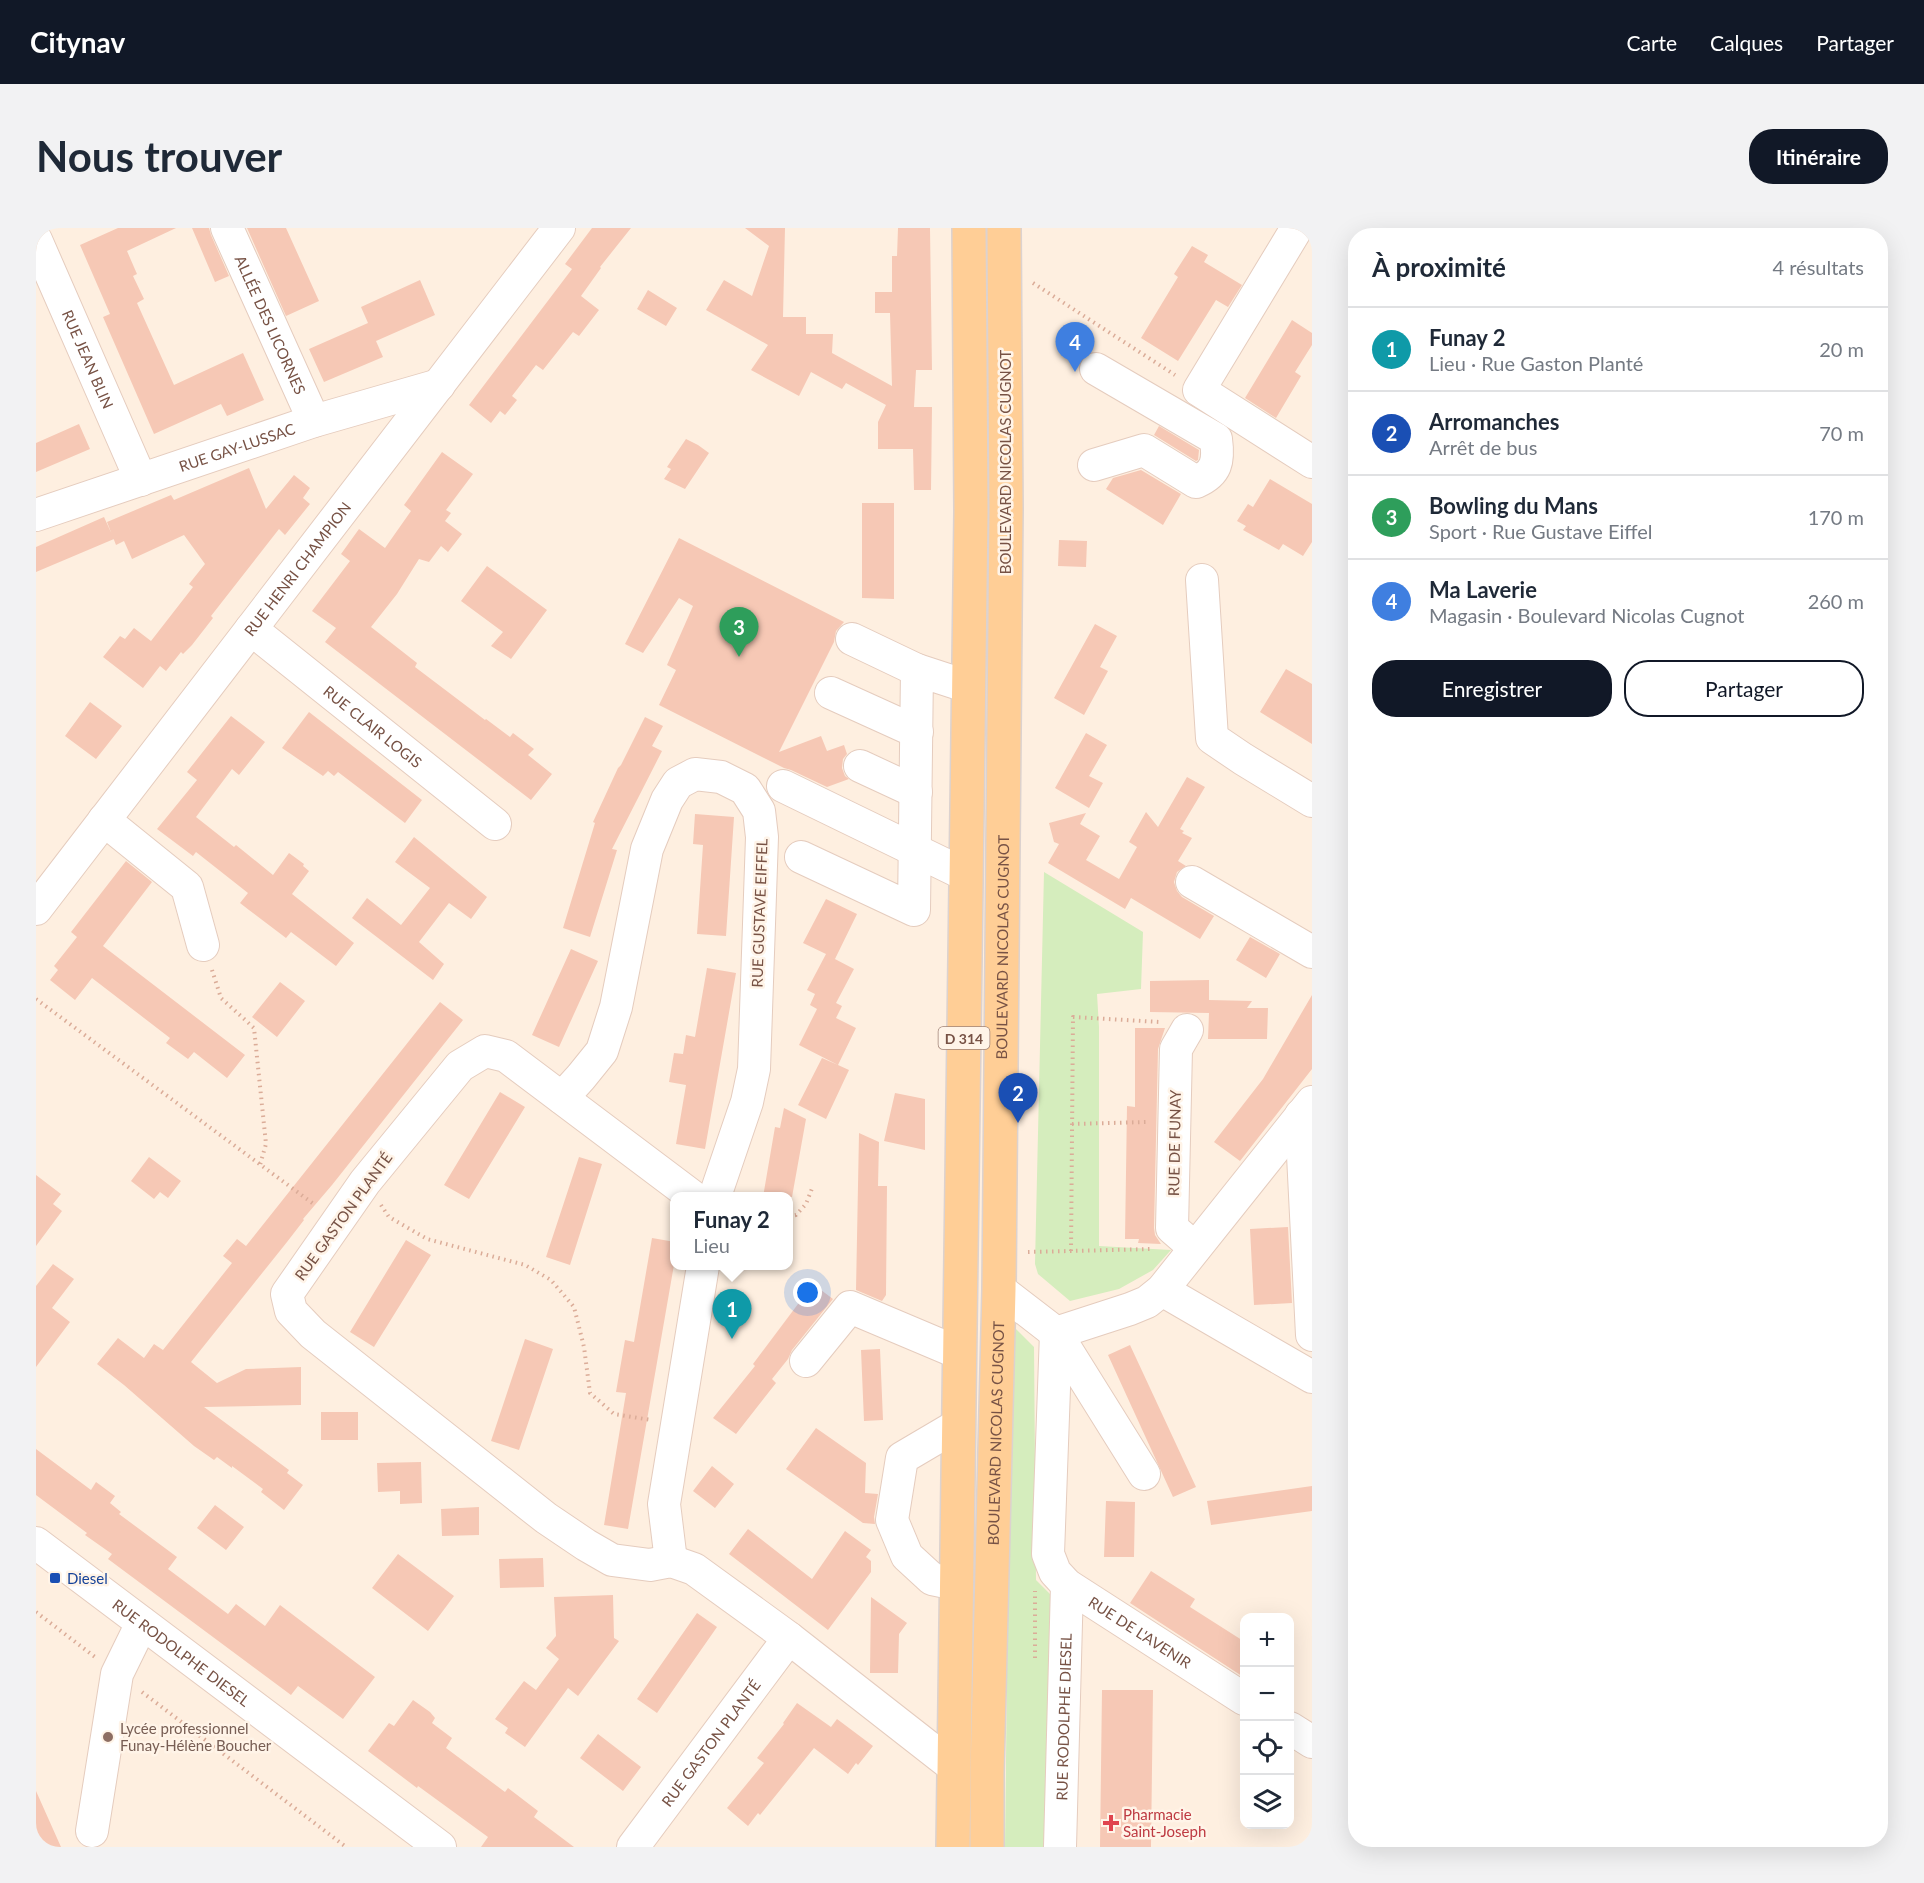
<!DOCTYPE html>
<html lang="fr">
<meta charset="utf-8">
<style>
body{margin:0;font-family:Lato,sans-serif;background:#f2f2f3;color:#1f2937}
.controls{position:absolute;right:18px;bottom:18px;display:grid;overflow:hidden;border-radius:12px;box-shadow:0 6px 24px #0002}
.controls button{width:54px;height:54px;display:grid;place-items:center;padding:0;border:0;border-bottom:2px solid #e0e1e3;background:#fff;color:#1f2937;font:30px sans-serif}
.you{position:absolute;left:772px;top:1065px;width:21px;height:21px;margin:-15px;border:4px solid #fff;border-radius:50%;background:#1a73e8;box-shadow:0 0 0 9px #1a73e833}
.badge{display:grid;place-items:center;width:39px;height:39px;border-radius:50%;background:#111827;color:#fff;font-size:20px;font-weight:700}
.pin{position:absolute;translate:-50% -50px;filter:drop-shadow(0 2px 3px #0008)}
.pin::after{content:'';position:absolute;top:32px;width:21px;height:18px;background:inherit;clip-path:polygon(0 0,100% 0,50% 100%)}
.popup{position:absolute;left:634px;top:964px;width:123px;height:78px;box-sizing:border-box;display:grid;place-content:center;border-radius:12px;background:#fff;filter:drop-shadow(0 2px 4px #0005);font-size:20px;white-space:nowrap;color:#747a83}
.popup b{font-size:22px;color:#1f2937}
.popup::after{content:'';position:absolute;left:50%;top:100%;margin-left:-12px;border:12px solid transparent;border-top-color:#fff}
.list{margin:0;padding:0;list-style:none}
h2{display:flex;justify-content:space-between;align-items:center;height:78px;margin:0;padding:0 24px;font-size:26px}
h2 small{font-size:20px;font-weight:400;color:#747a83}
.list li{display:grid;grid-template-columns:39px 1fr auto;gap:18px;align-items:center;box-sizing:border-box;height:84px;padding:0 24px;border-top:2px solid #e0e1e3}
.list b{display:block;font-size:22px;white-space:nowrap}
.list p{margin:0;font-size:20px;white-space:nowrap;color:#747a83}
.list em{font-size:20px;font-style:normal;color:#747a83}
.actions{display:flex;gap:12px;padding:18px 24px}
.actions a{flex:1;padding:14px 0;border:2px solid #111827;border-radius:24px;text-align:center;font-size:21px;color:#111827}
.actions .main{background:#111827;color:#fff}
.icon{flex:none;width:33px;height:33px;fill:none;stroke:currentColor;stroke-width:2;stroke-linecap:round;stroke-linejoin:round}
.map{position:relative;flex:none;width:1276px;height:1619px;overflow:hidden;border-radius:24px}
header{display:flex;align-items:center;gap:36px;box-sizing:border-box;height:84px;padding:0 30px;background:#111827;color:#fff}
header strong{font-size:28px}
nav{display:flex;gap:33px;margin-inline-start:auto;font-size:21px}
.intro{display:flex;align-items:center;justify-content:space-between;box-sizing:border-box;height:144px;padding:0 36px}
h1{margin:0;font-size:42px}
.button{padding:15px 27px;border-radius:24px;background:#111827;color:#fff;font-size:21px;font-weight:700}
main{display:flex;gap:36px;padding:0 36px}
aside{flex:1;background:#fff;border-radius:24px;box-shadow:0 6px 24px #0002}
.map>svg:first-child{display:block}
.green{fill:#d5edbd}
.building{fill:#f6c8b5}
.lines{fill:none;stroke-linecap:round;stroke-linejoin:round}
.minor-casing{stroke:#e5ccbe;stroke-width:34}
.major-casing{stroke:#dcd2cf;stroke-width:36}
.path{stroke:#dbac98;stroke-width:4;stroke-dasharray:1.5 4.5;stroke-linecap:butt}
.minor{stroke:#fff;stroke-width:32}
.major{stroke:#ffce96;stroke-width:33}
.transit-dot{fill:#1a4fb4;stroke:#fff4e8;stroke-width:2}
.education-dot{fill:#8d6e63;stroke:#fff4e8;stroke-width:2}
.health-dot{fill:#e0444e;stroke:#fff4e8;stroke-width:2}
.labels{text-anchor:middle;dominant-baseline:central;stroke-width:5;stroke-linejoin:round;paint-order:stroke}
.shield{fill:#fff4e8;stroke:#a08376;stroke-width:1.5}
.shield-label{font-size:14px;font-weight:bold;fill:#775245}
.street-label{font-size:15px;fill:#775245;stroke:#fff4e8}
.transit-label{font-size:15px;fill:#164399;stroke:#fff4e8;text-anchor:start}
.education-label{font-size:15px;fill:#785e54;stroke:#fff4e8;text-anchor:start}
.health-label{font-size:15px;fill:#be3a42;stroke:#fff4e8;text-anchor:start}
</style>
<header>
<strong>Citynav</strong>
<nav><a>Carte</a><a>Calques</a><a>Partager</a></nav>
</header>
<div class="intro"><h1>Nous trouver</h1><a class="button">Itinéraire</a></div>
<main>
<div class="map">
<svg width="1276" height="1619" viewBox="0 0 1276 1619">
<rect width="100%" height="100%" fill="#feefe0"/>
<path class="green" d="M 1008,644 L 1107,704 L 1105,761 L 1061,766 L 1063,799 L 1063,1018 L 1135,1022 L 1117,1042 L 1083,1061 L 1034,1073 L 1002,1046 L 999,1036 Z
M 975,1096 L 998,1119 L 1000,1352 L 1018,1370 L 1010,1619 L 969,1619 Z"/>
<path class="building" d="M 82,0 L 140,0 L 91,23 L 101,46 L 97,48 L 108,71 L 101,75 L 138,157 L 207,125 L 228,172 L 191,188 L 185,176 L 118,206 L 67,89 L 74,86 L 44,17 Z
M 156,0 L 173,0 L 175,7 L 193,48 L 179,54 Z
M 211,0 L 250,0 L 283,73 L 250,88 Z
M 556,0 L 595,0 L 564,39 L 565,40 L 545,68 L 563,82 L 543,108 L 537,104 L 507,142 L 500,137 L 476,168 L 481,172 L 469,187 L 464,183 L 455,195 L 433,177 L 536,41 L 529,36 Z
M 709,0 L 749,0 L 747,89 L 770,89 L 770,106 L 797,106 L 796,125 L 856,158 L 854,85 L 839,85 L 839,64 L 856,64 L 856,28 L 861,28 L 862,0 L 894,0 L 896,142 L 880,142 L 878,179 L 896,179 L 895,262 L 878,262 L 877,221 L 842,221 L 842,194 L 850,177 L 810,155 L 806,161 L 775,144 L 763,168 L 715,142 L 732,117 L 670,82 L 688,52 L 716,68 L 733,18 Z
M 1156,18 L 1172,27 L 1168,34 L 1206,57 L 1192,79 L 1180,72 L 1142,133 L 1105,110 L 1142,49 L 1138,46 Z
M 384,52 L 399,87 L 340,113 L 347,129 L 288,154 L 273,121 L 332,95 L 325,79 Z
M 612,62 L 641,80 L 630,98 L 601,81 Z
M 1256,92 L 1276,105 L 1276,117 L 1259,144 L 1265,148 L 1240,190 L 1209,170 Z
M 43,196 L 54,221 L 0,244 L 0,215 Z
M 1123,198 L 1163,222 L 1162,232 L 1160,233 L 1118,207 Z
M 650,211 L 662,217 L 673,225 L 649,261 L 628,251 L 635,241 L 631,239 Z
M 406,224 L 437,246 L 410,282 L 415,285 L 409,293 L 426,306 L 412,324 L 405,318 L 393,334 L 383,331 L 361,366 L 335,399 L 381,435 L 379,439 L 449,492 L 450,491 L 474,509 L 477,505 L 498,521 L 492,527 L 516,546 L 495,572 L 289,414 L 300,400 L 276,383 L 314,333 L 305,326 L 323,301 L 349,320 L 375,283 L 368,277 Z
M 213,240 L 230,281 L 258,247 L 274,260 L 267,270 L 274,276 L 249,307 L 243,301 L 175,388 L 177,390 L 156,417 L 147,426 L 145,424 L 130,443 L 124,438 L 107,460 L 67,429 L 84,408 L 89,411 L 98,400 L 115,413 L 157,359 L 153,356 L 169,336 L 148,307 L 96,331 L 88,313 L 80,317 L 71,294 L 135,267 L 138,272 Z
M 1105,242 L 1145,266 L 1127,297 L 1070,261 L 1077,250 Z
M 1234,251 L 1276,276 L 1276,314 L 1267,328 L 1247,316 L 1243,322 L 1207,302 L 1210,298 L 1201,293 L 1212,276 L 1217,279 Z
M 826,275 L 858,275 L 858,371 L 826,370 Z
M 68,289 L 78,311 L 0,344 L 0,319 Z
M 643,310 L 808,394 L 800,403 L 798,414 L 743,524 L 785,508 L 791,523 L 808,517 L 811,526 L 807,531 L 806,540 L 809,548 L 813,551 L 791,559 L 755,542 L 748,540 L 623,477 L 640,442 L 631,437 L 657,378 L 643,370 L 607,425 L 589,416 Z
M 1023,312 L 1051,313 L 1050,339 L 1022,338 Z
M 451,338 L 511,382 L 475,431 L 455,418 L 467,404 L 425,373 Z
M 1059,396 L 1081,408 L 1064,439 L 1072,443 L 1048,487 L 1018,470 Z
M 1250,441 L 1276,456 L 1276,516 L 1224,484 Z
M 54,474 L 86,498 L 60,531 L 29,508 Z
M 273,484 L 386,572 L 369,595 L 302,544 L 298,548 L 292,543 L 287,548 L 246,520 Z
M 195,488 L 229,514 L 203,547 L 196,541 L 160,589 L 198,619 L 200,617 L 237,647 L 253,625 L 268,636 L 267,638 L 273,643 L 256,666 L 318,715 L 300,738 L 255,704 L 250,710 L 213,682 L 204,675 L 212,665 L 160,624 L 157,628 L 121,601 L 161,552 L 151,544 Z
M 609,489 L 627,498 L 616,518 L 626,523 L 576,621 L 581,622 L 554,709 L 527,700 L 559,595 L 557,594 L 582,540 L 585,537 Z
M 1050,505 L 1071,517 L 1053,548 L 1067,555 L 1053,580 L 1019,560 Z
M 1151,549 L 1169,559 L 1144,601 L 1148,603 L 1146,605 L 1156,610 L 1142,633 L 1150,638 L 1141,644 L 1138,654 L 1141,663 L 1146,669 L 1178,688 L 1164,711 L 1095,670 L 1089,681 L 1012,635 L 1023,616 L 1018,614 L 1013,595 L 1050,585 L 1044,596 L 1064,608 L 1050,632 L 1083,651 L 1101,619 L 1093,614 L 1110,584 L 1122,599 Z
M 659,586 L 698,589 L 690,708 L 661,706 L 667,617 L 657,616 Z
M 378,609 L 451,669 L 435,691 L 413,675 L 383,714 L 408,736 L 397,752 L 316,690 L 331,670 L 365,697 L 394,660 L 359,634 Z
M 90,633 L 116,654 L 67,718 L 209,827 L 191,850 L 158,824 L 152,831 L 130,815 L 134,810 L 56,750 L 39,772 L 14,752 L 22,742 L 18,738 L 41,709 L 35,704 Z
M 790,671 L 821,686 L 799,731 L 797,730 L 818,741 L 800,775 L 806,778 L 800,790 L 820,800 L 802,837 L 813,842 L 790,891 L 762,877 L 786,830 L 802,837 L 763,817 L 781,781 L 774,777 L 779,766 L 771,762 L 790,726 L 767,715 Z
M 1214,709 L 1244,726 L 1230,750 L 1200,732 Z
M 535,721 L 562,733 L 523,819 L 496,807 Z
M 671,740 L 700,745 L 669,921 L 640,916 L 650,857 L 633,854 L 638,825 L 647,826 L 650,807 L 659,809 Z
M 1173,752 L 1173,778 L 1173,772 L 1216,773 L 1211,780 L 1232,780 L 1231,811 L 1172,811 L 1173,785 L 1114,784 L 1114,753 Z
M 244,754 L 269,773 L 241,809 L 216,789 Z
M 1276,767 L 1276,841 L 1204,933 L 1178,914 L 1227,851 Z
M 404,774 L 427,792 L 296,957 L 267,991 L 268,992 L 251,1014 L 155,1134 L 181,1155 L 210,1141 L 265,1139 L 265,1177 L 168,1179 L 253,1242 L 251,1245 L 267,1257 L 248,1282 L 225,1264 L 227,1261 L 196,1238 L 196,1240 L 181,1229 L 178,1232 L 158,1218 L 88,1157 L 61,1136 L 82,1110 L 108,1130 L 118,1116 L 127,1122 L 196,1035 L 187,1028 L 201,1011 L 210,1018 Z
M 1099,800 L 1129,800 L 1122,821 L 1118,1000 L 1119,1007 L 1125,1016 L 1102,1015 L 1103,1011 L 1089,1011 L 1091,878 L 1099,879 Z
M 464,864 L 489,879 L 433,971 L 408,957 Z
M 859,865 L 889,871 L 889,922 L 848,913 Z
M 748,880 L 770,891 L 756,969 L 727,969 L 739,899 L 744,900 Z
M 823,905 L 843,914 L 842,958 L 851,958 L 850,1067 L 846,1073 L 820,1062 Z
M 113,929 L 145,953 L 132,970 L 124,964 L 118,971 L 95,953 Z
M 543,929 L 566,936 L 534,1037 L 510,1029 Z
M 0,947 L 25,966 L 17,976 L 26,983 L 0,1018 Z
M 1252,999 L 1256,1075 L 1218,1077 L 1214,1001 Z
M 616,1010 L 639,1014 L 639,1031 L 592,1301 L 568,1297 L 590,1165 L 580,1164 L 589,1112 L 598,1114 Z
M 370,1012 L 395,1027 L 338,1119 L 314,1104 Z
M 17,1036 L 38,1051 L 16,1080 L 34,1094 L 0,1139 L 0,1058 Z
M 777,1056 L 797,1071 L 756,1122 L 752,1131 L 736,1151 L 740,1155 L 700,1206 L 677,1190 L 719,1138 L 717,1136 Z
M 489,1111 L 517,1121 L 483,1222 L 455,1213 Z
M 1094,1117 L 1160,1259 L 1137,1269 L 1072,1127 Z
M 844,1121 L 847,1192 L 828,1193 L 825,1122 Z
M 285,1184 L 322,1184 L 322,1212 L 285,1212 Z
M 780,1200 L 830,1235 L 829,1265 L 842,1266 L 838,1289 L 839,1296 L 827,1295 L 750,1241 Z
M 0,1221 L 55,1262 L 60,1254 L 79,1268 L 74,1275 L 85,1284 L 83,1286 L 141,1329 L 132,1341 L 192,1386 L 200,1376 L 229,1398 L 244,1377 L 339,1449 L 307,1491 L 262,1458 L 255,1467 L 72,1331 L 76,1326 L 49,1307 L 51,1305 L 0,1267 Z
M 385,1234 L 386,1275 L 364,1276 L 364,1263 L 342,1264 L 341,1235 Z
M 676,1238 L 698,1256 L 679,1280 L 657,1263 Z
M 1276,1258 L 1276,1283 L 1175,1297 L 1171,1273 Z
M 1070,1273 L 1099,1274 L 1098,1329 L 1068,1329 Z
M 179,1277 L 208,1299 L 190,1322 L 161,1300 Z
M 443,1279 L 443,1307 L 406,1308 L 405,1281 Z
M 712,1301 L 776,1351 L 809,1303 L 835,1322 L 830,1329 L 835,1333 L 835,1344 L 792,1402 L 693,1326 Z
M 362,1326 L 418,1368 L 392,1403 L 336,1360 Z
M 507,1330 L 508,1359 L 464,1360 L 463,1331 Z
M 1115,1343 L 1159,1371 L 1154,1379 L 1209,1414 L 1209,1450 L 1094,1375 Z
M 577,1367 L 578,1410 L 583,1413 L 542,1468 L 532,1460 L 489,1519 L 469,1505 L 472,1500 L 459,1491 L 488,1453 L 500,1462 L 523,1431 L 510,1420 L 520,1408 L 518,1369 Z
M 835,1369 L 871,1395 L 863,1406 L 862,1445 L 834,1445 Z
M 661,1385 L 681,1399 L 621,1485 L 601,1471 Z
M 1066,1462 L 1117,1462 L 1115,1619 L 1064,1619 Z
M 377,1472 L 394,1484 L 399,1490 L 396,1495 L 416,1510 L 410,1520 L 469,1564 L 472,1560 L 502,1583 L 498,1589 L 538,1619 L 445,1619 L 452,1609 L 382,1558 L 381,1560 L 332,1523 L 353,1495 L 358,1498 Z
M 761,1475 L 795,1499 L 801,1491 L 837,1518 L 822,1537 L 820,1535 L 812,1546 L 778,1520 L 724,1587 L 722,1585 L 712,1598 L 691,1580 L 728,1535 L 721,1530 L 748,1496 L 747,1495 Z
M 562,1506 L 605,1539 L 587,1563 L 544,1530 Z
M 0,1563 L 25,1619 L 0,1619 Z"/>
<g class="lines">
<g class="minor-casing">
<g id="minor">
<path id="s1" d="M 191,0 L 278,193"/>
<path d="M 1261,0 L 1163,162 L 1276,234"/>
<path id="s2" d="M 0,12 L 105,252"/>
<path d="M 1058,237 L 1108,222 L 1160,254 C 1181,245 1183,233 1180,211 L 1060,141"/>
<path id="s3" d="M 0,287 L 278,193 L 403,157"/>
<path d="M 1166,352 L 1176,510 L 1207,531 L 1276,573"/>
<path id="s4" d="M 215,401 L 459,596"/>
<path d="M 816,411 L 881,442"/>
<path d="M 795,465 L 881,504"/>
<path d="M 824,538 L 880,564"/>
<path d="M 747,558 L 930,647"/>
<path d="M 68,592 L 151,659 L 167,717"/>
<path d="M 765,629 L 878,682 L 881,442 L 933,459"/>
<path d="M 1156,654 L 1276,724"/>
<path id="s5" d="M 0,681 L 523,0"/>
<path d="M 1151,802 L 1140,821 L 1136,1000 L 1159,1020"/>
<path d="M 526,870 L 545,849 L 566,823 L 580,779 L 611,621 L 631,572 L 642,555 L 659,546 L 685,549 L 709,561 L 723,583 L 726,609 L 718,841 L 711,874 L 679,968"/>
<path d="M 1265,887 L 1276,1107"/>
<path d="M 656,968 L 470,828 L 449,823 L 424,838 L 329,954 L 251,1066 L 255,1083 L 277,1106 L 510,1290 L 550,1317 L 576,1332 L 614,1337 L 635,1333 L 658,1341 L 753,1410 L 918,1539"/>
<path d="M 963,1061 L 1020,1105 L 1108,1246"/>
<path d="M 1126,1062 L 1276,1149"/>
<path id="s6" d="M 1020,1105 L 1012,1326 L 1019,1344 L 1031,1357 L 1208,1471"/>
<path d="M 1020,1105 L 1094,1081 L 1111,1074 L 1126,1062 L 1276,874"/>
<path d="M 770,1133 L 814,1079 L 923,1125"/>
<path id="s7" d="M 0,1315 L 404,1619"/>
<path d="M 635,1333 L 628,1276 L 667,1038"/>
<path d="M 920,1356 L 896,1351 L 871,1328 L 856,1292 L 866,1230 L 922,1197"/>
<path d="M 1254,1500 L 1276,1514"/>
<path d="M 56,1603 L 81,1446 L 106,1395"/>
<path id="s8" d="M 597,1619 L 753,1410"/>
<path id="s9" d="M 1024,1619 L 1031,1357"/>
</g>
</g>
<g class="major-casing">
<g id="major">
<path d="M 917,1619 L 935,284 L 933,0"/>
<path id="s10" d="M 951,1619 L 951,1545 L 963,1061 L 970,281 L 968,0"/>
</g>
</g>
<path class="path" d="M 997,55 L 1139,147
M 176,742 L 185,770 L 218,800 L 230,916 L 224,937
M 0,771 L 279,977
M 1036,896 L 1111,894
M 345,977 L 353,989 L 391,1011 L 489,1037 L 515,1052 L 538,1079 L 548,1119 L 554,1165 L 578,1186 L 615,1192
M 753,988 L 760,987 L 770,976 L 777,958
M 1035,1023 L 1037,789 L 1124,794
M 992,1024 L 1117,1021
M 0,1384 L 59,1429
M 999,1430 L 999,1363
M 106,1464 L 310,1619"/>
<use href="#minor" class="minor"/>
<use href="#major" class="major"/>
</g>
<rect class="transit-dot" x="13" y="1344" width="12" height="12" rx="3"/>
<circle class="education-dot" cx="72" cy="1509" r="6"/>
<path class="health-dot" d="M1072 1586h6v6h6v6h-6v6h-6v-6h-6v-6h6z"/>
<g class="labels">
<rect class="shield" x="902.5" y="799" width="51" height="22" rx="4.5"/>
<g class="shield-label">
<text x="928" y="810">D 314</text>
</g>
<g class="street-label">
<text stroke="none"><textPath href="#s1" startOffset="106">ALLÉE DES LICORNES</textPath></text>
<text stroke="none"><textPath href="#s2" startOffset="130">RUE JEAN BLIN</textPath></text>
<text stroke="none"><textPath href="#s3" startOffset="212">RUE GAY-LUSSAC</textPath></text>
<text transform="translate(969 234) rotate(-90)">BOULEVARD NICOLAS CUGNOT</text>
<text stroke="none"><textPath href="#s5" startOffset="429">RUE HENRI CHAMPION</textPath></text>
<text stroke="none"><textPath href="#s4" startOffset="156">RUE CLAIR LOGIS</textPath></text>
<text transform="translate(723 685) rotate(-88)">RUE GUSTAVE EIFFEL</text>
<text stroke="none"><textPath href="#s10" startOffset="900">BOULEVARD NICOLAS CUGNOT</textPath></text>
<text transform="translate(1138 915) rotate(-89)">RUE DE FUNAY</text>
<text transform="translate(307 988) rotate(-54)">RUE GASTON PLANTÉ</text>
<text stroke="none"><textPath href="#s10" startOffset="414">BOULEVARD NICOLAS CUGNOT</textPath></text>
<text stroke="none"><textPath href="#s6" startOffset="345">RUE DE L'AVENIR</textPath></text>
<text stroke="none"><textPath href="#s7" startOffset="182">RUE RODOLPHE DIESEL</textPath></text>
<text stroke="none"><textPath href="#s9" startOffset="130">RUE RODOLPHE DIESEL</textPath></text>
<text stroke="none"><textPath href="#s8" startOffset="130">RUE GASTON PLANTÉ</textPath></text>
</g>
<g class="transit-label">
<text x="31" y="1350">Diesel</text>
</g>
<g class="education-label">
<text x="84" y="1500">Lycée professionnel<tspan x="84" dy="17">Funay-Hélène Boucher</tspan></text>
</g>
<g class="health-label">
<text x="1087" y="1586">Pharmacie<tspan x="1087" dy="17">Saint-Joseph</tspan></text>
</g>
</g>
</svg>
<div class="controls">
<button>+</button>
<button>−</button>
<button><svg class="icon" aria-label="locate" viewBox="0 0 24 24"><circle cx="12" cy="12" r="6"/><path d="M12 2v4M12 18v4M2 12h4M18 12h4"/></svg></button>
<button><svg class="icon" aria-label="layers" viewBox="0 0 24 24"><path d="M12 4l9 5-9 5-9-5zM3 14l9 5 9-5"/></svg></button>
</div>
<div class="you"></div>
<div class="pin badge" style="left:696px;top:1111px;background:#0f9aa8">1</div>
<div class="popup"><b>Funay 2</b>Lieu</div>
<div class="pin badge" style="left:982px;top:895px;background:#1a4fb4">2</div>
<div class="pin badge" style="left:703px;top:429px;background:#2e9e5b">3</div>
<div class="pin badge" style="left:1039px;top:144px;background:#3f7fe0">4</div>
</div>
<aside>
<h2>À proximité<small>4 résultats</small></h2>
<ul class="list">
<li><span class="badge" style="background:#0f9aa8">1</span><div><b>Funay 2</b><p>Lieu · Rue Gaston Planté</p></div><em>20 m</em></li>
<li><span class="badge" style="background:#1a4fb4">2</span><div><b>Arromanches</b><p>Arrêt de bus</p></div><em>70 m</em></li>
<li><span class="badge" style="background:#2e9e5b">3</span><div><b>Bowling du Mans</b><p>Sport · Rue Gustave Eiffel</p></div><em>170 m</em></li>
<li><span class="badge" style="background:#3f7fe0">4</span><div><b>Ma Laverie</b><p>Magasin · Boulevard Nicolas Cugnot</p></div><em>260 m</em></li>
</ul>
<div class="actions"><a class="main">Enregistrer</a><a>Partager</a></div>
</aside>
</main>
